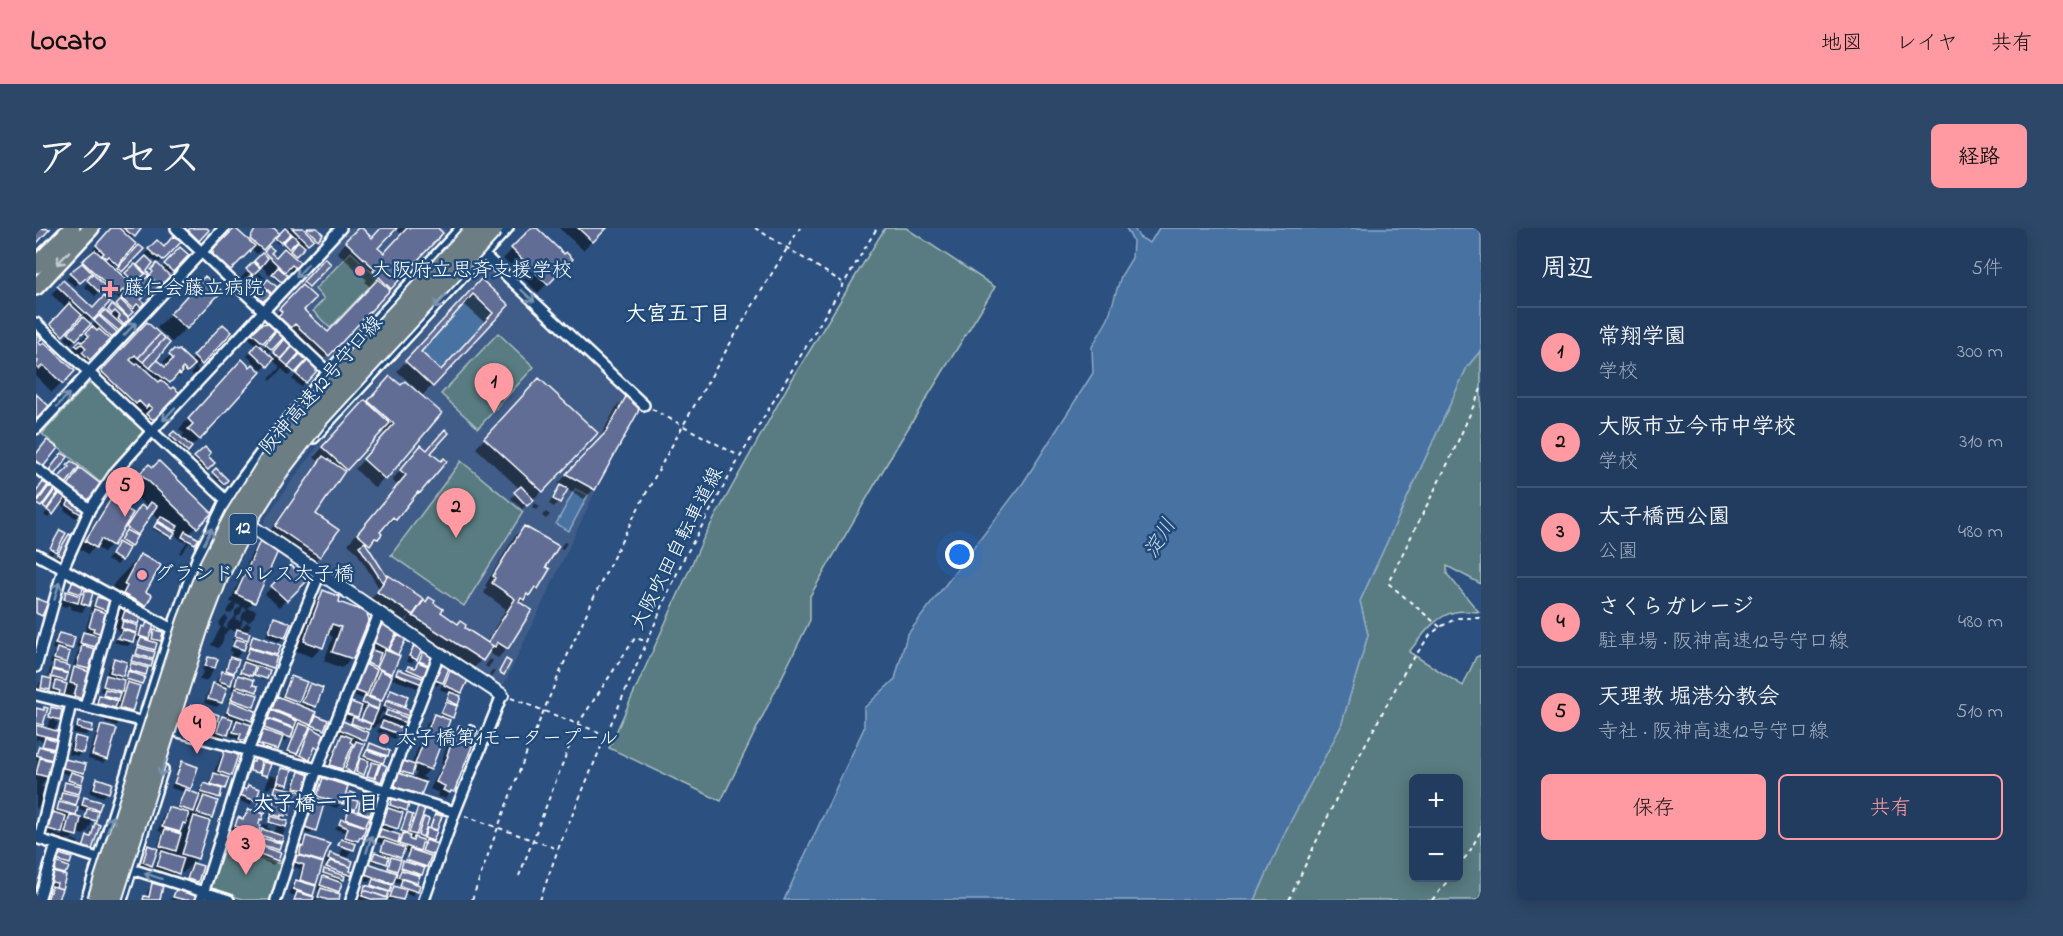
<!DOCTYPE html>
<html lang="ja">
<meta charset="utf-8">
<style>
body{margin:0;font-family:"Indie Flower","Klee One",sans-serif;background:#2d4768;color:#f1f3f6}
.controls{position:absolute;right:18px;bottom:18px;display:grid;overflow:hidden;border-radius:9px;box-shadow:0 3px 15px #0003}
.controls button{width:54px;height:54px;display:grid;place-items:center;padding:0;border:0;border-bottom:2px solid #3e5674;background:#213c5f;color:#f1f3f6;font:30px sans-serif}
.you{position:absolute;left:924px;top:327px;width:21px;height:21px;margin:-15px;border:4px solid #fff;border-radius:50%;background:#1a73e8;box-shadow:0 0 0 9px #1a73e833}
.badge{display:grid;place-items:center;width:39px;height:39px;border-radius:50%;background:#ff9aa2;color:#111;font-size:20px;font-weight:700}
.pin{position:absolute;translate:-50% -50px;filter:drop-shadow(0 2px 3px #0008)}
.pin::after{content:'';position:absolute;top:32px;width:21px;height:18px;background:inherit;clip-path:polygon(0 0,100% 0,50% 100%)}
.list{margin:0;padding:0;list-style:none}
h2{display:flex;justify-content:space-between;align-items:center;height:78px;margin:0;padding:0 24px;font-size:26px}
h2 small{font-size:20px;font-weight:400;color:#a2adbd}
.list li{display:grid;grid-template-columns:39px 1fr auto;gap:18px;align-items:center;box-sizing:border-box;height:90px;padding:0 24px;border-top:2px solid #3e5674}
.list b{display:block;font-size:22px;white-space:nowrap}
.list p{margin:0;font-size:20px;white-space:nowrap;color:#a2adbd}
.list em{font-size:20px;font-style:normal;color:#a2adbd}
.actions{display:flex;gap:12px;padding:18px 24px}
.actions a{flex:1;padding:14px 0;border:2px solid #ff9aa2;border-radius:9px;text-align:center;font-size:21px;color:#ff9aa2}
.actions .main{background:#ff9aa2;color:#111}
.map{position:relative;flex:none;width:1445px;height:672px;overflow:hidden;border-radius:9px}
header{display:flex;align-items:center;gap:36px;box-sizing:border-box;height:84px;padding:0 30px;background:#ff9aa2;color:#111}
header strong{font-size:28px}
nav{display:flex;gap:33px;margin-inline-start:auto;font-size:21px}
.intro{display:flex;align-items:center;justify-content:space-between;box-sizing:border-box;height:144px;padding:0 36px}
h1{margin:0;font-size:42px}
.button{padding:15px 27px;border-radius:9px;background:#ff9aa2;color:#111;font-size:21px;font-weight:700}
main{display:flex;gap:36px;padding:0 36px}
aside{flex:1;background:#213c5f;border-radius:9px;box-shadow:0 3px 15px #0003}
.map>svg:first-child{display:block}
.built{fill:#405c88}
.green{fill:#597c81;stroke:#acbec0;stroke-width:1.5;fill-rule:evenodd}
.water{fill:#4772a1;stroke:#91aac7;stroke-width:1.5}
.shadow{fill:#0007;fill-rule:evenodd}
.building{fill:#626d95;stroke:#fff;stroke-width:1.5;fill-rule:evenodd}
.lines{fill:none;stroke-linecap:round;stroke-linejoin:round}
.minor-casing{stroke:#fff;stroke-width:14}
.tertiary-casing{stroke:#fff;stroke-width:16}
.primary-casing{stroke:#fff;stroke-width:20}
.path{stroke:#fff;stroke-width:2;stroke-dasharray:4.5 4.5;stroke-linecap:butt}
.minor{stroke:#1f4a7a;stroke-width:9}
.tertiary{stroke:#1f4a7a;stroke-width:12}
.primary{stroke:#6d7d84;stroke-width:15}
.motorway-bridge-casing{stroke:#fff;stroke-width:22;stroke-linecap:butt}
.motorway-bridge{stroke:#6d7d84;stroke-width:18}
.oneway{stroke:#c5cbce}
.oneway2{stroke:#7992af}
.poi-dot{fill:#ff9aa2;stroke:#1f4a7a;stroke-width:2}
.labels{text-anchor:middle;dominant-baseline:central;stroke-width:5;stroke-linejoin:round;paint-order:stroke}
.shield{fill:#1f4a7a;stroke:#bcc9d7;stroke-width:1.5}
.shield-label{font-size:18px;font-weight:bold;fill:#fff}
.poi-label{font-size:20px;fill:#fff;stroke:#1f4a7a;text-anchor:start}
.street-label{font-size:20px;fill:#fff;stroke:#1f4a7a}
.neighbourhood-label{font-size:21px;font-weight:bold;fill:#fff;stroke:#1f4a7a}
.water-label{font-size:21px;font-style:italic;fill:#d1dce8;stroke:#1f4a7a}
</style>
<header>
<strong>Locato</strong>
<nav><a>地図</a><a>レイヤ</a><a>共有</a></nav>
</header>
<div class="intro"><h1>アクセス</h1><a class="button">経路</a></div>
<main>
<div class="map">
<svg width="1445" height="672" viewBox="0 0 1445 672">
<rect width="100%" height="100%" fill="#2c507f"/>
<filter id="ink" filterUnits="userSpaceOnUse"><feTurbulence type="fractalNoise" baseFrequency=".0167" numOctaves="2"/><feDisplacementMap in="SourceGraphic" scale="12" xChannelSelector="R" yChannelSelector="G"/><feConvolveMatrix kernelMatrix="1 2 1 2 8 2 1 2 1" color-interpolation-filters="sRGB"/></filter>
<g filter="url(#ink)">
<path class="built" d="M 313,0 L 410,0 L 410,6 L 293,132 L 288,132 L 238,85 L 238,80 Z
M 448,38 L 453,38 L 604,178 L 604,183 L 559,264 L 466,461 L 283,333 L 229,298 L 228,293 L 249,262 L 285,214 Z"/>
<path class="green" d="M 849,0 L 870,0 L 959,59 L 860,220 L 774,368 L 774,392 L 685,573 L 573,520 L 668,309 L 752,158 Z
M 315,24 L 342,50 L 294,100 L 277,83 L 288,71 L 279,61 Z
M 462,105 L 498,139 L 442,200 L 405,166 Z
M 1445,122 L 1445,356 L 1411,338 L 1411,346 L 1443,384 C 1436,384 1426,382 1419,384 C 1400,387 1385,409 1373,424 L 1427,458 L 1440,429 L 1445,427 L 1445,672 L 1219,672 L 1251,600 L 1305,498 L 1332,407 L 1324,373 L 1431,139 ZM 1378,550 L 1422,550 L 1422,650 L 1378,650 Z
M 52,156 L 57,156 L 106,202 L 106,206 L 65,255 L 6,206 Z
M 425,233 L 487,284 L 428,378 L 355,327 Z
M 187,619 L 245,636 L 234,672 L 210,672 L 177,662 L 174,657 Z"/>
<path class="water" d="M 1090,0 L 1098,0 L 1103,9 L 1114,15 L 1123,0 L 1445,0 L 1445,122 L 1431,139 L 1324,373 L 1332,407 L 1305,498 L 1251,600 L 1219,672 L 748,672 L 828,500 L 828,480 L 859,451 L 871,407 L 987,255 L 1057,145 L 1056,119 L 1072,91 L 1085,48 L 1096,30 L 1097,13 Z
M 437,66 L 457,85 L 405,142 L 385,124 Z
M 539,261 L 552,267 L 533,303 L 520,296 Z"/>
<path class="shadow" d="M 76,0 L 103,2 L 94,12 L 76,40 L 80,44 L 103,19 L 106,21 L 82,46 L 86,50 L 110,30 L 109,44 L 96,56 L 101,61 L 121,37 L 125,41 L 144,21 L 151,27 L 109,70 L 107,68 L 103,72 L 106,75 L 89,90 L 91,91 L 82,102 L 46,138 L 40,132 L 44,127 L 38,122 L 33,124 L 56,100 L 53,97 L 35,116 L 29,110 L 45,93 L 41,90 L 22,111 L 11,101 L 30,80 L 15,66 L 27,54 L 57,82 L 70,68 L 64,63 L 59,68 L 48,58 L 53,53 L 49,50 L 39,58 L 30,51 L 56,27 L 54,25 ZM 91,55 L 95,60 L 92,63 L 88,58 ZM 79,68 L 84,72 L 55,98 L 51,95 Z
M 157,0 L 169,0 L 171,2 L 158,16 L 149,8 Z
M 222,0 L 242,0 L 239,3 L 241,5 L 221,26 L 215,20 L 187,49 L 171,31 L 199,2 L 212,14 L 215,11 L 213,9 Z
M 252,0 L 265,0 L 269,5 L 274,0 L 279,0 L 285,6 L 279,13 L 276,10 L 256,30 L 263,36 L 256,45 L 251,40 L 246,45 L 251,49 L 245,55 L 242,54 L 224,37 L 222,40 L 220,42 L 239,59 L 235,65 L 224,74 L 202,53 L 233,20 L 233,25 L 240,31 L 249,21 L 247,18 L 256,8 L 252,5 L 242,16 L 239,13 ZM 215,44 L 233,62 L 231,64 L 212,47 Z
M 323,0 L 335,12 L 346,0 L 358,0 L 340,20 L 348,27 L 366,7 L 359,0 L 399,0 L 405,6 L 283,136 L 248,104 L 231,126 L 234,129 L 249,112 L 269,131 L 253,148 L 246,141 L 234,153 L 233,151 L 244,139 L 236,131 L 226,142 L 211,128 L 221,118 L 213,110 L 227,97 L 234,98 L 238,94 L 235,91 L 289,33 L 292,36 L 269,61 L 266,82 L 292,106 L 335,60 L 329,54 L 331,52 L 301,24 ZM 237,102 L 240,105 L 225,121 L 222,118 Z
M 497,0 L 528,28 L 535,31 L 502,65 L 467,31 Z
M 523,0 L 569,0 L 547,22 Z
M 121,14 L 127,20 L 140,18 L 122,35 L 109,26 Z
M 435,62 L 471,77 L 385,169 L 404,185 L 339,260 L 319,241 L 350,206 L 345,202 L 308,243 L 278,286 L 283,328 L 274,338 L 230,308 L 283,234 L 278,229 L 320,183 L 331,175 L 345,159 L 365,159 L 378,163 L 380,161 L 361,143 ZM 427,75 L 449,95 L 405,144 L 383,124 Z
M 155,64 L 150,100 L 136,114 L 121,100 Z
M 194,104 L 160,140 L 163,143 L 158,148 L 155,145 L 158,142 L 154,139 L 143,150 L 141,148 L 129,158 L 143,166 L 110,200 L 106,200 L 102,196 L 107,190 L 57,154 L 102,105 L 132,115 L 111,142 L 112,143 L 121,134 L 129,141 L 131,138 L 127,134 L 139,123 L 154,134 L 180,105 Z
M 0,108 L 0,114 L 37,143 L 16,164 L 0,148 Z
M 273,133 L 279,143 L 265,159 L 256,151 Z
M 196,143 L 163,211 L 146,227 L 131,212 L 138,205 L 144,211 L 148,206 L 143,201 Z
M 494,162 L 560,205 L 506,263 L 486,281 L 475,270 L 484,261 L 440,220 Z
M 591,169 L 601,184 L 558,261 L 548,271 L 530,261 L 518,279 L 513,276 L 525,258 L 522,256 L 561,215 L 581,178 Z
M 169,221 L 170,228 L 177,235 L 167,245 L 155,234 Z
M 393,225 L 405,235 L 409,233 L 358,291 L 349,300 L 347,299 L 341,310 L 331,320 L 350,351 L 380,382 L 393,371 L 403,385 L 450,415 L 470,381 L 448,365 L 451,359 L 449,358 L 478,309 L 488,300 L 508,340 L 501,360 L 483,376 L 471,420 L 462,430 L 452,424 L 436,442 L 369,398 L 374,387 L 369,393 L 335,371 L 343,360 L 320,323 L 312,316 L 361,257 L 356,252 L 376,229 Z
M 35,235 L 30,254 L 32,255 L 45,242 L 53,273 L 45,280 L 44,286 L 40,290 L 28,282 L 29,280 L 24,276 L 12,290 L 8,287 L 27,261 L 19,255 Z
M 113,238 L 174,285 L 152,307 L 158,315 L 156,317 L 153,315 L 145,326 L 143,325 L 151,314 L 146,313 L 137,305 L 133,310 L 117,301 L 123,291 L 116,284 L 81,337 L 71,332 L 101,284 L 110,282 L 111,279 L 91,260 Z
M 180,242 L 190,252 L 185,256 L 176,247 Z
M 75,273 L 95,285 L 75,317 L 68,324 L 59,319 L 52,326 L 43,320 L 68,280 Z
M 499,275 L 504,279 L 500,282 L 496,279 Z
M 510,284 L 514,287 L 510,291 L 506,288 Z
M 25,304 L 19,323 L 14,327 L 11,325 Z
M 33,307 L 38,310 L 22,334 L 18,331 Z
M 528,314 L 531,315 L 527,321 L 524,320 Z
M 224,315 L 218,374 L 211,380 L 220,382 L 218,389 L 211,395 L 215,396 L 210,406 L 212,406 L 206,422 L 206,420 L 196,416 L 199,414 L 196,412 L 201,404 L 193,401 L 187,408 L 188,409 L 186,415 L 182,420 L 175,417 L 185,399 L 183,398 L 184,393 L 189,388 L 192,389 L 187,399 L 191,400 L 192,395 L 199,388 L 199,383 L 205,378 L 200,376 L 198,382 L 194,386 L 190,385 L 192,381 L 197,375 L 194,374 L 217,322 ZM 207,379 L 211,381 L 207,385 L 204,393 L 199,391 L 205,385 ZM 207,391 L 212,393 L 204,401 Z
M 104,328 L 109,377 L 98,388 L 101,396 L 98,398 L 100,399 L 98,408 L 111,396 L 112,410 L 119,404 L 126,405 L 124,413 L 114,424 L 115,430 L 112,433 L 114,438 L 106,449 L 94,484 L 80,498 L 69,494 L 73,483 L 58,479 L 59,473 L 68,464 L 64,463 L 74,436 L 79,432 L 92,436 L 101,422 L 99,421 L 103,413 L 97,411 L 92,418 L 78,414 L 85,406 L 82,405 L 83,402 L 68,394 L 64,405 L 55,422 L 52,440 L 49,444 L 48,471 L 43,475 L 34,473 L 36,466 L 30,473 L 26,471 L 28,465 L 22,471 L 19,470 L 20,467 L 14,465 L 19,456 L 14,454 L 12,462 L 8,466 L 1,465 L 3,455 L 8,451 L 12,452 L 14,440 L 18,437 L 14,436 L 17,426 L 21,422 L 16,421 L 19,411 L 23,406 L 34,420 L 30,424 L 30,434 L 27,437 L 31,444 L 29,446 L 29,453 L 25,456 L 31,458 L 42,423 L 46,420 L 40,419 L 43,410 L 48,406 L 54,387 L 58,384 L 54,382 L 57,375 L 62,370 L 68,373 L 79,354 ZM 89,437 L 94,438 L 87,454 L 81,452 L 86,447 ZM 86,455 L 90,456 L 84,463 Z
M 255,339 L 269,353 L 243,379 L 229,366 Z
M 37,355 L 46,359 L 41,372 L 50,364 L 51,377 L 46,384 L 34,381 L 35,378 L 32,377 L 30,379 L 23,377 Z
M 287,364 L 301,375 L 315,430 L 306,440 L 288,433 L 297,409 L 291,406 L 286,419 L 276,429 L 260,423 L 278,373 Z
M 239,391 L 248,409 L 243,414 L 230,408 L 234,395 Z
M 347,398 L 368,412 L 361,425 L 352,420 L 350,424 L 361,426 L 353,448 L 357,449 L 362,442 L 368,444 L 373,439 L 377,441 L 388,425 L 394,431 L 389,439 L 385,455 L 381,460 L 354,450 L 343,474 L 338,488 L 345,480 L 351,468 L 355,463 L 368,477 L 364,480 L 370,487 L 367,490 L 369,491 L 363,506 L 359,511 L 341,504 L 345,497 L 342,495 L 337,500 L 332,499 L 328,504 L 328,512 L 324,516 L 321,531 L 325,532 L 330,521 L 334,517 L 351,527 L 344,536 L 349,538 L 343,553 L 339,557 L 336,556 L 339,546 L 332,554 L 328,552 L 336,536 L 331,534 L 327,546 L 323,550 L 316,548 L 316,545 L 312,549 L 305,545 L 309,537 L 300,545 L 290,541 L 302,512 L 306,508 L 300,506 L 303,499 L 307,495 L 314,498 L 316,493 L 308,490 L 311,480 L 316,476 L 323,478 L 327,471 L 315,466 L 332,428 L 336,424 L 345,427 L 345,425 L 334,419 ZM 323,480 L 327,482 L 323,493 L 318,491 ZM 346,484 L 350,485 L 342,493 ZM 313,512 L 320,515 L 312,523 Z
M 218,409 L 240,426 L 236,429 L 236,439 L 228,452 L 217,448 L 219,442 L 212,449 L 203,446 L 213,413 Z
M 195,419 L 205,423 L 199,432 L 194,456 L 189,461 L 185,475 L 180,479 L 168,475 L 173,462 L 177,457 L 179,458 L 182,449 L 187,444 L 196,424 L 194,423 Z
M 378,419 L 380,431 L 375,435 L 370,433 Z
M 172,431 L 178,439 L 174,449 L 169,453 L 163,452 L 168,442 L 166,442 L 168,435 Z
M 454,431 L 457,433 L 452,440 L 449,438 Z
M 406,439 L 405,454 L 401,458 L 396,456 L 402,443 Z
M 456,442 L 459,444 L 455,449 L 452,448 Z
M 414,445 L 424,464 L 421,468 L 421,476 L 412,492 L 394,541 L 386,549 L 390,551 L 387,556 L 384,566 L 379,571 L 355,561 L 359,551 L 365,545 L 363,544 L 366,536 L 375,538 L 391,495 L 398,488 L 402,489 L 408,477 L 410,470 L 414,466 L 404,461 L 409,450 ZM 375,543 L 381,545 L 376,552 L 371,550 Z
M 202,449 L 219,463 L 216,467 L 217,478 L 213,482 L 218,483 L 214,493 L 210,497 L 208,513 L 204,517 L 199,516 L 201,510 L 194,508 L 197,498 L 202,494 L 195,492 L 190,506 L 186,510 L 177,507 L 180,498 L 172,506 L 163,503 L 168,489 L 172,485 L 178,498 L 187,490 L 194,476 L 192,475 L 195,466 L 198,462 L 195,462 L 198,453 Z
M 256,449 L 265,466 L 274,457 L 285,461 L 278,479 L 274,483 L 274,495 L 281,488 L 287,501 L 283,506 L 282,520 L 276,524 L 269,535 L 260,532 L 269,511 L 266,510 L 260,525 L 255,530 L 249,527 L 257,506 L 249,514 L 244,512 L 241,522 L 236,526 L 218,520 L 223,508 L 226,505 L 225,504 L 230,495 L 235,477 L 242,470 L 244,471 L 251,454 ZM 267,469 L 263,479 L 258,477 Z
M 156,479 L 160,498 L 156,502 L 146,498 L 151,483 Z
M 0,481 L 6,483 L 9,481 L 6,496 L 3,499 L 10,501 L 15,491 L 12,490 L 15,481 L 22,491 L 19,494 L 22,495 L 18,503 L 22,505 L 18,513 L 18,520 L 15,523 L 15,531 L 13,534 L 11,549 L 5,559 L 9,560 L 5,568 L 7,569 L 5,577 L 0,581 L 0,535 L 2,533 L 0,532 L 0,523 L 5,521 L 7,513 L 1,511 L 0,516 Z
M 43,495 L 54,503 L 50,507 L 37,505 L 38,500 Z
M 65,498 L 71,531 L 67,535 L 52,531 L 61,503 Z
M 433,498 L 416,563 L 409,570 L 401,569 L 403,565 L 394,561 L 407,535 L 405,534 L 416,506 L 423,499 L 429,502 Z
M 39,510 L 46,524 L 42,528 L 32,526 L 35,514 Z
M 190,524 L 194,547 L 178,573 L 180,574 L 175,590 L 171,594 L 161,630 L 156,636 L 165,639 L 160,654 L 156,658 L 148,655 L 154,637 L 147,645 L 142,643 L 138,649 L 117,643 L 122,629 L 126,624 L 120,622 L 115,637 L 110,641 L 103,639 L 108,624 L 113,619 L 121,622 L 126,604 L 122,603 L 128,585 L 133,581 L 139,583 L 145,568 L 148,564 L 135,560 L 142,539 L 146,535 L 153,560 L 150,564 L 161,568 L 164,561 L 168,557 L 172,558 L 185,528 ZM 162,568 L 168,570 L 158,580 ZM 151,593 L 148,600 L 141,607 L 143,600 Z
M 29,533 L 47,544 L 43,548 L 44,555 L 41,558 L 42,565 L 38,569 L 39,576 L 36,579 L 43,581 L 44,575 L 49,570 L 62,581 L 52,603 L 48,607 L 40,605 L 35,611 L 43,614 L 40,619 L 34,617 L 36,612 L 31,611 L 26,619 L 17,616 L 21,608 L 9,605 L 13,590 L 22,577 L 21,576 L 22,570 L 26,567 L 24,566 L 25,560 L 34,547 L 23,544 L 25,537 ZM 40,581 L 51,584 L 46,592 L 35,589 ZM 28,590 L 33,591 L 26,598 ZM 28,600 L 26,608 L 21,607 Z
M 245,542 L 251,556 L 246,561 L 255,563 L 259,549 L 263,545 L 267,562 L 264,565 L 264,571 L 259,576 L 254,574 L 252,586 L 246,592 L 249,598 L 246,601 L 249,602 L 242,616 L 242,621 L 239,624 L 243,626 L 241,633 L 237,637 L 215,628 L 224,613 L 219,611 L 227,602 L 225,602 L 227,597 L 228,596 L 232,597 L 234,591 L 232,590 L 236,573 L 239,570 L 233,568 L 228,584 L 222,594 L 221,605 L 217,609 L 214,625 L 210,630 L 193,625 L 198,609 L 202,605 L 195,603 L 198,596 L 202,591 L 206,592 L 213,583 L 218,584 L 223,569 L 228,564 L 235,567 L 241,559 L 236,557 L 233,561 L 229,560 L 233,549 L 234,547 L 240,549 ZM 233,596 L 241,598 L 236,606 L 232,605 L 235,601 L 231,600 Z
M 61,552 L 72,564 L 67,569 L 54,565 L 57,556 Z
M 288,552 L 305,575 L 301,580 L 287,576 L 279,602 L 274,606 L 265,604 L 275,576 L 278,572 L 283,556 Z
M 213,558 L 218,572 L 214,577 L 201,572 L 203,567 Z
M 314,565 L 318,581 L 315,584 L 321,585 L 327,567 L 338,568 L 325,609 L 317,616 L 303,616 L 309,604 L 299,601 L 315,582 L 309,578 Z
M 357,572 L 370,582 L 366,583 L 360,600 L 355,606 L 361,614 L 368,606 L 364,605 L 370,589 L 371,587 L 377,589 L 383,581 L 382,598 L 388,591 L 385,608 L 393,602 L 398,589 L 399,587 L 404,589 L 393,615 L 399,617 L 405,602 L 408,603 L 404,614 L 400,615 L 390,638 L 377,657 L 382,658 L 376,668 L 368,665 L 365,672 L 322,672 L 325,663 L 330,658 L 333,659 L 336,654 L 325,651 L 328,641 L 333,637 L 351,643 L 354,632 L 351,631 L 348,637 L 335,633 L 337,627 L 342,626 L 348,616 L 339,613 L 341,607 L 346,602 L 343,601 L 348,586 L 353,582 ZM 384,602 L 381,611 L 376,610 ZM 390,604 L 387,612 L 391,613 L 383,621 L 382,612 ZM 366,623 L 373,625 L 361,646 L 357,645 L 360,642 L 360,633 ZM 357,653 L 365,655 L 361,660 L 358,660 L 351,666 L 353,658 Z
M 59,597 L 55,622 L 51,626 L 44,624 L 47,614 L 52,610 L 55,601 Z
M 270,610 L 292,617 L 276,667 L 273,669 L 279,671 L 284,663 L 281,662 L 283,654 L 289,648 L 286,647 L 287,644 L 285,643 L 289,639 L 290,631 L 294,627 L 302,630 L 307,621 L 302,619 L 315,623 L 310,632 L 315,634 L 312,644 L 315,647 L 303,655 L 302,663 L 299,666 L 301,672 L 256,672 L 259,668 L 253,666 L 256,658 L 261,654 L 265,641 L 256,638 L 266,614 Z
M 23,628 L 33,636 L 25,648 L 28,649 L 21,672 L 9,672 L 12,664 L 17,660 L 12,658 L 14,650 L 19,645 L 16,644 Z
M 117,657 L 122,672 L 106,672 L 110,670 L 112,662 Z
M 140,663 L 158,672 L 134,672 Z"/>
<path class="building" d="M 0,0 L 14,1 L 0,16 Z
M 75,0 L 83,0 L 100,16 L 82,37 L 72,28 L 70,30 L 66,27 L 68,25 L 60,17 Z
M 87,0 L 104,0 L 105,1 L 99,9 Z
M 155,0 L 171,0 L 173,2 L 163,13 L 152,2 Z
M 199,0 L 219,18 L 194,43 L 177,27 L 177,22 Z
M 220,0 L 238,0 L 243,5 L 227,22 L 214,11 Z
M 249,0 L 255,5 L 245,15 L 239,10 Z
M 256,0 L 267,0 L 278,11 L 272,16 Z
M 272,0 L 281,0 L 287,6 L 282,12 L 271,1 Z
M 322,0 L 326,0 L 336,10 L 345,0 L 361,0 L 342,20 L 348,25 L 371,0 L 402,0 L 407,5 L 355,61 L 337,43 L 339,41 L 309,13 Z
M 495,0 L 501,0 L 528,26 L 530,24 L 537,31 L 512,57 L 475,20 Z
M 542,0 L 571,0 L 557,14 Z
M 256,6 L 262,12 L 253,21 L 247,15 Z
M 137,8 L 146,13 L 130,30 L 127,32 L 123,29 L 122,30 L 112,21 L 121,12 L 128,19 Z
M 262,13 L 269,19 L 260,28 L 254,23 Z
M 103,17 L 108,21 L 86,44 L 81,40 Z
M 233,18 L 238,22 L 235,25 L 240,29 L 248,20 L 266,36 L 261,41 L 256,37 L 249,44 L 228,24 Z
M 144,19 L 153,27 L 137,44 L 128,36 Z
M 59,22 L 93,54 L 90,58 L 92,61 L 97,56 L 110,67 L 105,72 L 108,75 L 105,79 L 101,76 L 97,81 L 85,70 L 90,64 L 87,62 L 82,67 L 46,33 Z
M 226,25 L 232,30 L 225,39 L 218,33 Z
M 110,28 L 117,35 L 111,43 L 114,47 L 117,44 L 115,42 L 121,35 L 134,48 L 124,58 L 101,37 Z
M 289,30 L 295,36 L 273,59 L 267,54 Z
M 217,34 L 224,40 L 217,47 L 210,41 Z
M 46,35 L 56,45 L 44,55 L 33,45 Z
M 99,36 L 109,46 L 99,55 L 89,45 Z
M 242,39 L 253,49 L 249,54 L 244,53 L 236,46 Z
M 57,46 L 70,59 L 64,65 L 51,52 Z
M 215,47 L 222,53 L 214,61 L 207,55 Z
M 112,48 L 123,58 L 115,67 L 104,57 Z
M 169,48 L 186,63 L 151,101 L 134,86 Z
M 232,51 L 241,59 L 236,66 L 227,57 Z
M 342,51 L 354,62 L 293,128 L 259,96 L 255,100 L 242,88 L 246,84 L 243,81 L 266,57 L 280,70 L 268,82 L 292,104 Z
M 445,51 L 473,77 L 397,159 L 369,133 ZM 437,66 L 457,85 L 405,142 L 385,124 Z
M 27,52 L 57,80 L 68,68 L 74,74 L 57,92 L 21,58 Z
M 222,54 L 228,60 L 220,68 L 214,62 Z
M 229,60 L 235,67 L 226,74 L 221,68 Z
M 85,72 L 97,84 L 92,89 L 80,77 Z
M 33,75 L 46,87 L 27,108 L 14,96 Z
M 76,76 L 93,91 L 88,97 L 82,91 L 84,88 L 79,83 L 76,86 L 72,82 Z
M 69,82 L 87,98 L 83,103 L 64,87 Z
M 63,88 L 81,104 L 76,110 L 58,93 Z
M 47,89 L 55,96 L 40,112 L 32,105 Z
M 111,94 L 124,106 L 102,130 L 99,127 L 94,132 L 100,137 L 102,135 L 123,154 L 125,152 L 135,161 L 137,159 L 145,166 L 127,185 L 126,183 L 121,191 L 116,191 L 110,186 L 116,180 L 112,177 L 110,180 L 103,173 L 100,176 L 65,143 Z
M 233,95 L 240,101 L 227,115 L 216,105 L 226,96 Z
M 187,96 L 196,104 L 166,137 L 157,128 Z
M 56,98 L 61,103 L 63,101 L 74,111 L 54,132 L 46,124 L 50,120 L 46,116 L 42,119 L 39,117 L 44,112 L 46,114 L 53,108 L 50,105 Z
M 240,103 L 248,109 L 236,122 L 229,116 Z
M 0,105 L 6,111 L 2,114 L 5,117 L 8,114 L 39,143 L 27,156 L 7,137 L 3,141 L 0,139 L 2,133 L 0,131 Z
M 124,106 L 129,110 L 107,134 L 102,130 Z
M 129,110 L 134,115 L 114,140 L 107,134 Z
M 249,110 L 257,117 L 244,131 L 237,124 Z
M 221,115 L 238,131 L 232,139 L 215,123 Z
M 257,118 L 264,124 L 252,138 L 245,132 Z
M 138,121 L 141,123 L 143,122 L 159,137 L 151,144 L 147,140 L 145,142 L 147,144 L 144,147 L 143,145 L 134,155 L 114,140 L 121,132 L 129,139 L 137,131 L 133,126 Z
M 265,125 L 272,131 L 259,145 L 252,139 Z
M 206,131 L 214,139 L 217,136 L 225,144 L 164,212 L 152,201 L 157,196 L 152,191 Z
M 273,131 L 281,139 L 280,144 L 270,155 L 260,146 Z
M 354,148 L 365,157 L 369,153 L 406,185 L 350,252 L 327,231 L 358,196 L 332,173 Z
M 503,150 L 562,205 L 507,264 L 448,210 Z
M 0,166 L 13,178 L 1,191 L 0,190 Z
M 591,167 L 603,178 L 602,184 L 559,262 L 530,246 L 570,204 Z
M 329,172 L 354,195 L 311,242 L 286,219 Z
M 409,201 L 413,205 L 395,225 L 405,233 L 408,230 L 411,233 L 384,265 L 382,264 L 360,292 L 357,289 L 344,304 L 346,306 L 342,311 L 339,310 L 334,317 L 321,306 L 370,247 L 364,242 L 385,217 L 391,222 Z
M 138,203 L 156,219 L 152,224 L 134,207 Z
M 11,212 L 22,220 L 7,239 L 0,234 L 0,226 Z
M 169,219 L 175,225 L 172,228 L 179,235 L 172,242 L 158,229 Z
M 26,225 L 32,229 L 18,247 L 13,242 Z
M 287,228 L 309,243 L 280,286 L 303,302 L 284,329 L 239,298 Z
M 35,233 L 43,239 L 30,256 L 22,250 L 33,239 L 31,237 Z
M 123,233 L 176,285 L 161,300 L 104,245 L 113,236 L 117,239 Z
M 44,240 L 66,257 L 54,274 L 32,257 Z
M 180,240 L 192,252 L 188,256 L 176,244 Z
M 7,254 L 12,257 L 0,274 L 0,264 Z
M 524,257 L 532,261 L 524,275 L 517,271 Z
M 13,258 L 18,261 L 5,279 L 0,276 Z
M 485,258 L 498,272 L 491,278 L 478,264 Z
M 19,262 L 22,265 L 11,281 L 7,278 Z
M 24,265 L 30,269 L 17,287 L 11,282 Z
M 34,271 L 49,281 L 46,287 L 31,277 Z
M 75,271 L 97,285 L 77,318 L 65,311 L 60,320 L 49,313 Z
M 115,274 L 121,278 L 102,307 L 90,299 L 105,277 L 110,281 Z
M 125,288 L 142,298 L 139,303 L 122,293 Z
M 121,294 L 139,305 L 136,310 L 118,299 Z
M 488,298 L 523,318 L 510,339 L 514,341 L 502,361 L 499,359 L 493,368 L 491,366 L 488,372 L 485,370 L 483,374 L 496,382 L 472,421 L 461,414 L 459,419 L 452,415 L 479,371 L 456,355 L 459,350 L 457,348 Z
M 24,302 L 30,305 L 20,324 L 14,320 Z
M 90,302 L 101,308 L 95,319 L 84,312 Z
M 149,303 L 163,311 L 159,316 L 146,309 Z
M 33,306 L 40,310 L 28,330 L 21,326 Z
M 224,313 L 243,321 L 219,375 L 200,366 Z
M 82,314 L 93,320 L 86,333 L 75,327 Z
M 329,314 L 351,349 L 347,355 L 323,318 Z
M 104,326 L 125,337 L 110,364 L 116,367 L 110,378 L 87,366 L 91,358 L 88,356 Z
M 255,337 L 271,353 L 251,373 L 235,358 Z
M 352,347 L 388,371 L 377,387 L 341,364 Z
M 36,354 L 48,358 L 45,366 L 33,362 Z
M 49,362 L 57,365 L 53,378 L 45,375 Z
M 287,362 L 304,369 L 303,374 L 330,384 L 333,391 L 317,431 L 296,424 L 305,399 L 296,396 L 287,420 L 268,413 Z
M 30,363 L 44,368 L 42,375 L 28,371 Z
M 61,369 L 75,373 L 71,383 L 58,378 Z
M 393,369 L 399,373 L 398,375 L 407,381 L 405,384 L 422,396 L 424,393 L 430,397 L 429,400 L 457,418 L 447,433 L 377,388 L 388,372 L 390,374 Z
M 0,370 L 12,375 L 6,388 L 0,385 Z
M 58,381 L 72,386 L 66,406 L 57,403 L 58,400 L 53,399 Z
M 89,382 L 104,390 L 102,396 L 86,391 Z
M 238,389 L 255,395 L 249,410 L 233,404 Z
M 87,393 L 102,398 L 100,405 L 85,400 Z
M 111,394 L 118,397 L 113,411 L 103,408 L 106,398 L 109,399 Z
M 346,396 L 361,404 L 352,422 L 337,414 Z
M 201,401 L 214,405 L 212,412 L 199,408 Z
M 87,402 L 100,406 L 97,414 L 81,410 Z
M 118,402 L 127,404 L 125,413 L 116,411 Z
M 47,404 L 63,408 L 60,419 L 44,415 Z
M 23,405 L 39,409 L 36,421 L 19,416 Z
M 217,407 L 245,417 L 241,427 L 213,419 Z
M 361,407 L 370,411 L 362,427 L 353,422 Z
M 105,410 L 121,415 L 119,422 L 102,417 Z
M 200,411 L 211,414 L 208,422 L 197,418 Z
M 46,417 L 59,421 L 53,441 L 41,438 Z
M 378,418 L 386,421 L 381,432 L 373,428 Z
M 102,419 L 119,424 L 117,431 L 100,426 Z
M 21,420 L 34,424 L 31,435 L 18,431 Z
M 213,420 L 241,429 L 237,440 L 209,431 Z
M 336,422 L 345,425 L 340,439 L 331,435 Z
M 349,422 L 364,428 L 356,446 L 341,440 Z
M 388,423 L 394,426 L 396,431 L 393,437 L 383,433 Z
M 97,427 L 117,433 L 115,439 L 95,433 Z
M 172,429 L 182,431 L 179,440 L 169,438 Z
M 194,429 L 203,432 L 198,445 L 190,442 Z
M 78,430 L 91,434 L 87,448 L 74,444 Z
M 470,431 L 475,434 L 468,447 L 463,444 Z
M 18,434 L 34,438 L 32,445 L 17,441 Z
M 208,434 L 219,438 L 216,448 L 204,444 Z
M 382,434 L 394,439 L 389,449 L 371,441 L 372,438 L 379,440 Z
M 95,435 L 112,440 L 110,447 L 93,442 Z
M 329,436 L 341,442 L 331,467 L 318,462 Z
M 406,437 L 413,440 L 407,455 L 399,452 Z
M 221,438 L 234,442 L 231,451 L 218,447 Z
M 38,439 L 57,445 L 49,472 L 38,468 L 41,457 L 34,455 Z
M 362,441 L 389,451 L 386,456 L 360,446 Z
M 17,442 L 32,446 L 30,453 L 15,449 Z
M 344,442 L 356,448 L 346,473 L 333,468 Z
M 92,443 L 109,449 L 106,456 L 90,451 Z
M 186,443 L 198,446 L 195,457 L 183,453 Z
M 414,443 L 432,452 L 426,465 L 408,457 Z
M 70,447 L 88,452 L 86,464 L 67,458 Z
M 202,447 L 218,452 L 217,457 L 222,458 L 221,464 L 199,457 Z
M 255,448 L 271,454 L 263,474 L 247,468 Z
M 7,449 L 16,451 L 14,462 L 5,460 Z
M 20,453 L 31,456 L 28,468 L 23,466 L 24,463 L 18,461 Z
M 91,454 L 104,458 L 96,484 L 83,480 Z
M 177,455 L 191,460 L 186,475 L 172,471 Z
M 274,455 L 287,460 L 280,479 L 266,474 Z
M 199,460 L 222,467 L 218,479 L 195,471 Z
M 69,461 L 84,465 L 82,471 L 67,467 Z
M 355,461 L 372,468 L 369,478 L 351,471 Z
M 414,464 L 425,468 L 422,477 L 411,472 Z
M 63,467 L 82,473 L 79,480 L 61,475 Z
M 241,468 L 280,484 L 275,497 L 236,481 Z
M 329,468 L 344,474 L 342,481 L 326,475 Z
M 195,473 L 220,483 L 216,493 L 191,484 Z
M 350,473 L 374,482 L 372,488 L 348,478 Z
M 315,474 L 326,478 L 322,489 L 311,486 Z
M 410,474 L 421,478 L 417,490 L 405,485 Z
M 155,477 L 167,482 L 161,498 L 149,494 Z
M 331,478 L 342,482 L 336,496 L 325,491 Z
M 8,479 L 12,480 L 7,497 L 0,495 L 0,480 L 8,482 Z
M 15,479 L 26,482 L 24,492 L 13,489 Z
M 235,482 L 261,493 L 258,500 L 232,490 Z
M 351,482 L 371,490 L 370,495 L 349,487 Z
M 172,483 L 183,487 L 178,503 L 166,499 Z
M 398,486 L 414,492 L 395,542 L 379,536 Z
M 280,487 L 292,492 L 288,502 L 276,497 Z
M 186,488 L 197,491 L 192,507 L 181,503 Z
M 317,489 L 335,496 L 333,502 L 315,495 Z
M 231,491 L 258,501 L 255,510 L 228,500 Z
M 201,492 L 215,497 L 210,514 L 203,511 L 205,506 L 197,504 Z
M 307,493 L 333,505 L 330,513 L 303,501 Z
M 347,493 L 367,501 L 365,507 L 344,499 Z
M 42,494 L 57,497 L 56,504 L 41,500 Z
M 263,495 L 274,499 L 261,526 L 252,523 Z
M 433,496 L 440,499 L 439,502 L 442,503 L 418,564 L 415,563 L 414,565 L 407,562 L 409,558 L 400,554 L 412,528 L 411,527 L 423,497 L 431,501 Z
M 0,497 L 24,504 L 22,511 L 0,506 Z
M 65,497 L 81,501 L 72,532 L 56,527 Z
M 275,499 L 289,507 L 283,521 L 279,519 L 274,532 L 264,527 Z
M 227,502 L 247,509 L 242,522 L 222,516 Z
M 306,506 L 316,510 L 314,514 L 317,516 L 306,541 L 294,537 Z
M 39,508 L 51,511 L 47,525 L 36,522 Z
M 9,509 L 22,513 L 19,521 L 6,518 Z
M 320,513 L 329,516 L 317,546 L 309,540 Z
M 334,515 L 354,523 L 352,528 L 332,521 Z
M 3,518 L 19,523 L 16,532 L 0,527 Z
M 189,522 L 202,527 L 195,548 L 182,543 Z
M 331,522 L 350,529 L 347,535 L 328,528 Z
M 4,530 L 17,533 L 12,549 L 0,546 Z
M 324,530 L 333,533 L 328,547 L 320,544 Z
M 29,531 L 50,536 L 48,545 L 27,540 Z
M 218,531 L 225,533 L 223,545 L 214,543 L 215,534 L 218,534 Z
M 146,533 L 162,539 L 155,561 L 138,555 Z
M 367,533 L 379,537 L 376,547 L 364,543 Z
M 227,534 L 235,536 L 231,548 L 224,546 Z
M 336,534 L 343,536 L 338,550 L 331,548 Z
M 345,535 L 351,538 L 345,554 L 339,551 Z
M 245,540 L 256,542 L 252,557 L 243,554 L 241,556 Z
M 263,543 L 273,547 L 268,562 L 258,560 Z
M 35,544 L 48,548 L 45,556 L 32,552 Z
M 178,545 L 193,550 L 189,561 L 175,556 Z
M 363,545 L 390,555 L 385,567 L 361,560 L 359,556 Z
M 61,550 L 76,555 L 73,565 L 58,560 Z
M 287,550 L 312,558 L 307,576 L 281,568 Z
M 29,554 L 45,558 L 43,566 L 27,562 Z
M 168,555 L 186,561 L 184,570 L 165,564 Z
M 212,557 L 224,561 L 220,573 L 204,567 L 207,560 L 210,562 Z
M 240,558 L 267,564 L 265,572 L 238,564 Z
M 149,561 L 164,567 L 158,584 L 142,579 Z
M 227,563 L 235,565 L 229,585 L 220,582 Z
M 328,563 L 340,567 L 336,577 L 325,573 Z
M 26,564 L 43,568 L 40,577 L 24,572 Z
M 314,564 L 320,566 L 317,572 L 322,573 L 319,582 L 309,576 Z
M 239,567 L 256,571 L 253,587 L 250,585 L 249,588 L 245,587 L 245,589 L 235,586 Z
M 168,568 L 182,573 L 176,590 L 161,585 Z
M 48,569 L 66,574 L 63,582 L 46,577 Z
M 279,570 L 289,573 L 280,603 L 269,599 Z
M 357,570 L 373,576 L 371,583 L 354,577 Z
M 23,574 L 42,579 L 40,587 L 21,582 Z
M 324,574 L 337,578 L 334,587 L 322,583 Z
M 132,579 L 153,585 L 150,596 L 147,595 L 144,604 L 126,599 Z
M 382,579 L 389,581 L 380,607 L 373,605 Z
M 352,580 L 367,585 L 362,601 L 346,596 Z
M 51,581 L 62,583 L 60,593 L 49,590 Z
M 213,581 L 228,586 L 226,592 L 224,591 L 223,596 L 225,597 L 222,606 L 199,598 L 202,589 L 207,591 Z
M 313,581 L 334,588 L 329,598 L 310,591 Z
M 17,584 L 30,588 L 26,605 L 12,601 Z
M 371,585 L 377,587 L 371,605 L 365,603 Z
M 399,586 L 406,588 L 401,602 L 394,600 Z
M 34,587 L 45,590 L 41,608 L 29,605 Z
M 158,588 L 174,593 L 162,631 L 146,626 Z
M 235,588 L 252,593 L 250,599 L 233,594 Z
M 388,589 L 393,591 L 387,609 L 382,607 Z
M 305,591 L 330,599 L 326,610 L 324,609 L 322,613 L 309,609 L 312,600 L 303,596 Z
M 59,595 L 64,597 L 56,622 L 47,620 L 51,608 L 55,609 Z
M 391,600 L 401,603 L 397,613 L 388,610 Z
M 129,601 L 145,606 L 140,623 L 124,618 Z
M 226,601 L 247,608 L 246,614 L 224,607 Z
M 345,601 L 364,607 L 362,615 L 342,608 Z
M 202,602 L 221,608 L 215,626 L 196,620 Z
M 367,605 L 374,608 L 373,611 L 377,613 L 378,609 L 387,612 L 384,623 L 363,616 Z
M 270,608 L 294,616 L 287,634 L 264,627 L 264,624 L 265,618 L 267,619 Z
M 225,610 L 245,615 L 243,622 L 223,616 Z
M 305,611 L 320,616 L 318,622 L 302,617 Z
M 390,612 L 401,616 L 398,627 L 386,623 Z
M 348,613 L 369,620 L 365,630 L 345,623 Z
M 112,617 L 122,621 L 116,638 L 107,634 Z
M 221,617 L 245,625 L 242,633 L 219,624 Z
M 374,621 L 395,628 L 391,639 L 370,632 Z
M 126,623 L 148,630 L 143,646 L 121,638 Z
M 339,624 L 353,629 L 351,636 L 336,631 Z
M 294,625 L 317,633 L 315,639 L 292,631 Z
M 23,626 L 36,630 L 34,636 L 20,632 Z
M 261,627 L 287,635 L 280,657 L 264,652 L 268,637 L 259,634 Z
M 355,629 L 365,632 L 361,643 L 352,640 Z
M 294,633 L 315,639 L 314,643 L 317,644 L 316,648 L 290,639 Z
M 367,633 L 389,640 L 386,647 L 365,640 Z
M 20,634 L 33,639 L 31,644 L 30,644 L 29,646 L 17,643 Z
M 157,635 L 167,638 L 162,654 L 151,651 Z
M 332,635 L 361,645 L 357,656 L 329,646 Z
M 288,641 L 309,648 L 308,652 L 287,645 Z
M 365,642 L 384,648 L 381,655 L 362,649 Z
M 18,644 L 30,648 L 26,661 L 20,659 L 21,655 L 15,654 Z
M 287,648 L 306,655 L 303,664 L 284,657 Z
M 337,651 L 356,657 L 354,664 L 335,657 Z
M 366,651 L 384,657 L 382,664 L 364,658 Z
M 260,652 L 280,658 L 277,668 L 257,661 Z
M 116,655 L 127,658 L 124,672 L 107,672 L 108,668 L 113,669 Z
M 329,657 L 353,664 L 351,670 L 328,662 Z
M 16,658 L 26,661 L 22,672 L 11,672 Z
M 358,658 L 370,662 L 367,672 L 354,669 Z
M 285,660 L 304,666 L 303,672 L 292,672 L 282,669 Z
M 140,661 L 161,668 L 160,672 L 149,672 L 137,669 Z
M 328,662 L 352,670 L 351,672 L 338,672 L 326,668 Z
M 261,664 L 278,669 L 277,672 L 258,672 Z"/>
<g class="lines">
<g class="minor-casing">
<path id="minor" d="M 140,0 L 292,144
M 445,24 L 608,177
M 0,95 L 193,275
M 0,201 L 188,0
M 278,210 L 472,0
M 0,240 L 54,281
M 0,326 L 136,401
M 0,439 L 27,341 L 54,281 L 80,243 L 116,203 L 305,0
M 0,467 L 112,495
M 49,479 L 80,370
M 127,500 L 281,541 L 419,584
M 0,610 L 68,632
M 3,611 L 35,476
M 92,640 L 193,672
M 3,672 L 20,617
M 50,672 L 136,401 L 162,328 L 190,272 L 238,207 L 292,144 L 425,0
M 86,672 L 127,541
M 165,672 L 212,523 L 284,345
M 240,672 L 281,541 L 343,386
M 315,672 L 350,562 L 403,426
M 388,672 L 419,584 L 466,467"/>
</g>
<g class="tertiary-casing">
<path id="tertiary" d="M 215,298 L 403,426 L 466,467"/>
</g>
<g class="primary-casing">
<path id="primary" d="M 0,37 L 36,0
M 0,59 L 55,0"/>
</g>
<path class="path" d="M 719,0 L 806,54
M 616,181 L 703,228
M 1404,399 L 1352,355 L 1415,229 L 1445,161
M 475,470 L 570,507
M 429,588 L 522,621
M 1422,638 L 1433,625 L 1445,602
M 483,648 L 542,496 L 599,410 L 610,413
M 436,672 C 477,554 524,436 580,324 C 616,251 657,179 698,109 C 720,72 741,36 764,0
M 504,672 L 522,621 L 570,507 L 646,334 L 704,229 L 841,0
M 1253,672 L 1301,569 L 1370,441 L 1394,407 L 1404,399 L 1421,390 L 1445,390
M 1396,672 L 1414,650"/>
<use href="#minor" class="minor"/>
<use href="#tertiary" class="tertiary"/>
<use href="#primary" class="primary"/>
<g class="motorway-bridge-casing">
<path id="motorway-bridge" d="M 61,672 L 151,393 L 171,341 L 199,287 L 233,233 L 272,181 L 440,0
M 76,672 L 163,399 L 183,347 L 211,293 L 244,241 L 283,190 L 458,0"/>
</g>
<use href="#motorway-bridge" class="motorway-bridge"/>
</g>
<defs><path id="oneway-shaft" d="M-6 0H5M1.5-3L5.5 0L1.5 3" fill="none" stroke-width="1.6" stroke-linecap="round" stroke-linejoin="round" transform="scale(1.5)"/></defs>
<use class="oneway" href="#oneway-shaft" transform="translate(27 30) rotate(133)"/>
<g class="oneway2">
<use href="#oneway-shaft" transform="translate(266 43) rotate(132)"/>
<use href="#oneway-shaft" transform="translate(492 68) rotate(43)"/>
<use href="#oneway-shaft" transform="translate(404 74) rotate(133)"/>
<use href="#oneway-shaft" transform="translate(94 101) rotate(-47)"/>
<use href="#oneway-shaft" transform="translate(27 172) rotate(-47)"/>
<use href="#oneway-shaft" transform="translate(133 186) rotate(133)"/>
<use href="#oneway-shaft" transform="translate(172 308) rotate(-64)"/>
<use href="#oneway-shaft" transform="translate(21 363) rotate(-74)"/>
<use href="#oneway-shaft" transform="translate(127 540) rotate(107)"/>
<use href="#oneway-shaft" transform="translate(74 596) rotate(-72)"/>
<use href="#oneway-shaft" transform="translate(333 616) rotate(-73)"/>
<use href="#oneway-shaft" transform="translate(117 648) rotate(-162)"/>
</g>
</g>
<g class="poi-dot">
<circle cx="324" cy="43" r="6"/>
<path d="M71 52h6v6h6v6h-6v6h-6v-6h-6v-6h6z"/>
<circle cx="106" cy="347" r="6"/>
<circle cx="348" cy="511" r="6"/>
</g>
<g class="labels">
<rect class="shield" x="193.5" y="286" width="27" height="30" rx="4.5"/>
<g class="shield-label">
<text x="207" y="301">12</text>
</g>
<g class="poi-label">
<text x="336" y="43">大阪府立思斉支援学校</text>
<text x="88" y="61">藤仁会藤立病院</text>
<text x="118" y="347">グランドパレス太子橋</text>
<text x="360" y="511">太子橋第1モータープール</text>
</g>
<g class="street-label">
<text transform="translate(286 158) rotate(-49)">阪神高速12号守口線</text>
<text transform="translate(642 321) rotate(-63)">大阪吹田自転車道線</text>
</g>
<g class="neighbourhood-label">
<text x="642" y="87">大宮五丁目</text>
<text x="280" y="577">太子橋一丁目</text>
</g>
<g class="water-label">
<text transform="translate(1125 311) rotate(-59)">淀川</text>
</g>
</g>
</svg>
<div class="controls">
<button>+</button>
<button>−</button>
</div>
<div class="you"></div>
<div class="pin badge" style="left:458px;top:185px">1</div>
<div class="pin badge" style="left:420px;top:310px">2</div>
<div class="pin badge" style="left:210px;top:647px">3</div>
<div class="pin badge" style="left:161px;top:526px">4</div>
<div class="pin badge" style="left:89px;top:289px">5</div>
</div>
<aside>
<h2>周辺<small>5件</small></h2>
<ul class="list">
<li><span class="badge">1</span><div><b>常翔学園</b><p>学校</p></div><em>300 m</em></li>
<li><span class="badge">2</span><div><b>大阪市立今市中学校</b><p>学校</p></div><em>310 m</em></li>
<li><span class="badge">3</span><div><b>太子橋西公園</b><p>公園</p></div><em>480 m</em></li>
<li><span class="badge">4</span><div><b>さくらガレージ</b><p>駐車場 · 阪神高速12号守口線</p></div><em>480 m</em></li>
<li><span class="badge">5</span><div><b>天理教 堀港分教会</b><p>寺社 · 阪神高速12号守口線</p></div><em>510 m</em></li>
</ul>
<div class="actions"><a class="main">保存</a><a>共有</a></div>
</aside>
</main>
